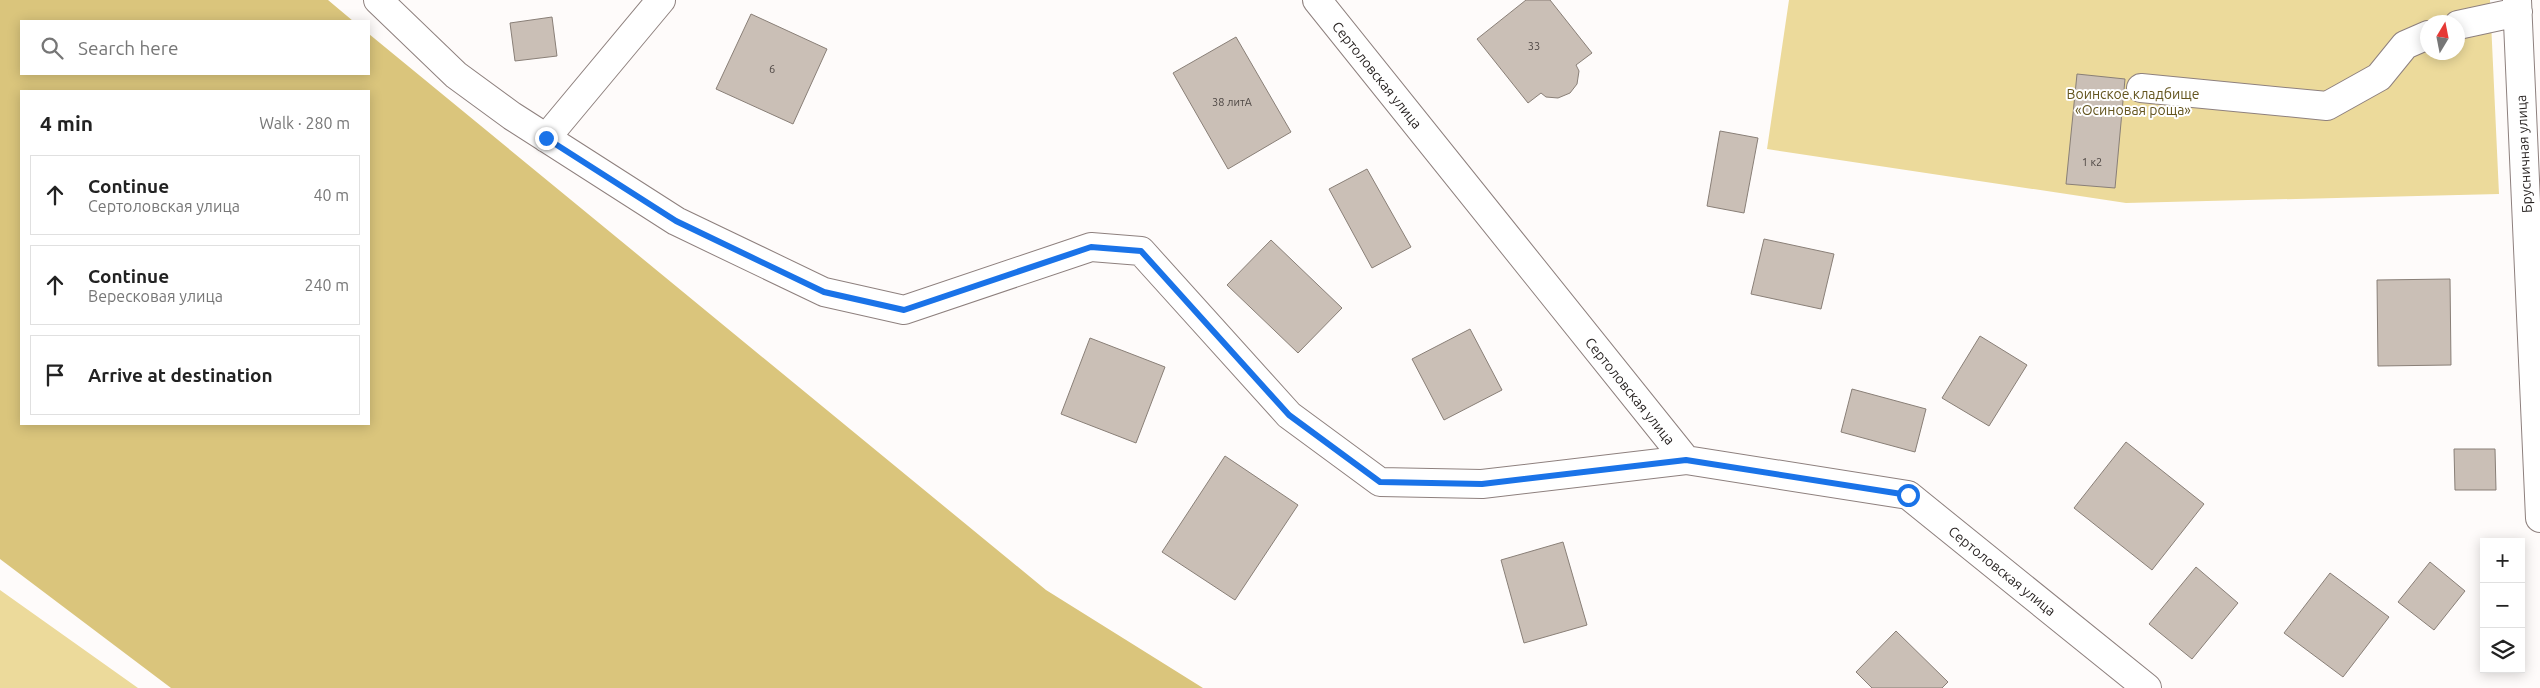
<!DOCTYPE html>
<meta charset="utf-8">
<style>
body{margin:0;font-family:Ubuntu,sans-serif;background:#f2f2f2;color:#222}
.controls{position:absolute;right:15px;bottom:15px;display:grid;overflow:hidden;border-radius:0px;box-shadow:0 2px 12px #0003}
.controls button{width:45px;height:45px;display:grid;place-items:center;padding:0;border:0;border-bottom:1px solid #e0e0e0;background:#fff;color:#222;font:25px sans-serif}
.compass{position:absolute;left:2420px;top:15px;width:45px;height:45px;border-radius:50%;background:#fff;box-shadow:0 2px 12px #0003;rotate:10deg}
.stop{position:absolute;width:15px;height:15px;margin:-11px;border:4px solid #1a73e8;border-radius:50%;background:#fff}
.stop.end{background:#1a73e8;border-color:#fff;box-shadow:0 1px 5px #0008}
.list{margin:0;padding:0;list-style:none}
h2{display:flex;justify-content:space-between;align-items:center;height:65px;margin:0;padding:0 20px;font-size:21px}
h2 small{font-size:16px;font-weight:400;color:#767676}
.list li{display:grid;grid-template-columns:32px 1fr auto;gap:15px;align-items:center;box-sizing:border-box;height:80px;margin:0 10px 10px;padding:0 10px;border:1px solid #e0e0e0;border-radius:0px}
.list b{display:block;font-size:19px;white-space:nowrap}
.list p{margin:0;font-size:16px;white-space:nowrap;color:#767676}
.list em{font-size:16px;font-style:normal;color:#767676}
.icon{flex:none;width:28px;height:28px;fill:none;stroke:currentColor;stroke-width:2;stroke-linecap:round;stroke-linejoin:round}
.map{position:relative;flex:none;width:2540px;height:688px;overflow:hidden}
.search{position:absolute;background:#fff;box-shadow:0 2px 12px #0003;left:20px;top:20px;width:350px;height:55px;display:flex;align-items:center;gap:12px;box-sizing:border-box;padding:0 18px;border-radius:0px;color:#767676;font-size:19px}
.panel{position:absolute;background:#fff;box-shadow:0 2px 12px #0003;left:20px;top:90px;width:350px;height:335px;border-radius:0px}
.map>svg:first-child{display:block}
.green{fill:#ecda9b;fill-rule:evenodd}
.forest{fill:#dac57c;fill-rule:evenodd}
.building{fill:#cabfb6;stroke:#897f77}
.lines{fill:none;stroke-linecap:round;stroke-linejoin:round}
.minor-casing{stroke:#8e807e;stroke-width:30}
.minor{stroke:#fff;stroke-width:28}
.route{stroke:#1a73e8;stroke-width:6}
.labels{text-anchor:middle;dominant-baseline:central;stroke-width:4;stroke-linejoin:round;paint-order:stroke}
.number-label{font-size:11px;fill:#4e4744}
.street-label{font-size:14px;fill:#241f1e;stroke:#fff}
.park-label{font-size:14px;fill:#64551f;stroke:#fff}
</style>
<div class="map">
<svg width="2540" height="688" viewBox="0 0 2540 688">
<rect width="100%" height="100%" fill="#fefbfa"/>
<path class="green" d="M 1789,0 L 2490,0 L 2499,194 L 2126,203 L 1767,149 ZM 2428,22 L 2458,22 L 2458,52 L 2428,52 Z
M 0,590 L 138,688 L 0,688 Z"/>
<path class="forest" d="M 0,0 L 328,0 L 353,21 L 21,21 L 21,74 L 369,74 L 369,34 L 1046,590 L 1203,688 L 171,688 L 0,559 ZM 21,91 L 369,91 L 369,424 L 21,424 Z"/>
<path class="building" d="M 1526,0 L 1550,0 L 1592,53 L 1576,65 L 1579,71 L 1577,84 L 1570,93 L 1558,98 L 1546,97 L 1541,93 L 1528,103 L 1477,39 Z
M 751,14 L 827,49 L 793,124 L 716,89 Z
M 552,17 L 557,56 L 515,61 L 510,23 Z
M 1236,37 L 1291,132 L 1228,169 L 1173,73 Z
M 2077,74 L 2125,79 L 2115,188 L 2066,184 Z
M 1720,131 L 1758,138 L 1744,213 L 1707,206 Z
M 1367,169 L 1411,247 L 1372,268 L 1329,189 Z
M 1764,239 L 1834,254 L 1821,309 L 1751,294 Z
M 1271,240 L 1342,308 L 1298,353 L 1227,285 Z
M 2450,279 L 2451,365 L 2378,366 L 2377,280 Z
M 1470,329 L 1502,390 L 1444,420 L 1412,359 Z
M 1980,336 L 2027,365 L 1989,426 L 1942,398 Z
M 1090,338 L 1165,367 L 1136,443 L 1061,414 Z
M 1852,389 L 1926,409 L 1915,452 L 1841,432 Z
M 2126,442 L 2204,504 L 2152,570 L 2074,508 Z
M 2454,449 L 2495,449 L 2496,490 L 2455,490 Z
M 1225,456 L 1298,505 L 1235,600 L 1162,552 Z
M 1563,542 L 1587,625 L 1524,643 L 1501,560 Z
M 2430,562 L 2465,591 L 2434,630 L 2398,602 Z
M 2196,567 L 2238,603 L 2192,659 L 2149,624 Z
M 2330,573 L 2389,617 L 2343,677 L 2284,633 Z
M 1896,631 L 1948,682 L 1942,688 L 1872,688 L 1856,672 Z"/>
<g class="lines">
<g class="minor-casing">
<path id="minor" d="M 378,0 L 456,75 L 512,116 L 676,221 L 824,292 L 904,310 L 1091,247 L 1141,251 L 1289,415 L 1380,482 L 1482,484 L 1686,460
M 1317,0 L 1686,460 L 1908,495 L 2147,688
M 2517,0 L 2540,518
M 2458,25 L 2518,12
M 2141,88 L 2327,106 L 2379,77 L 2405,45 L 2428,35
M 546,138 L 661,0"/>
</g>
<use href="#minor" class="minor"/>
</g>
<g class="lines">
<path class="route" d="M 546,138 L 676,221 L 824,292 L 904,310 L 1091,247 L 1141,251 L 1289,415 L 1380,482 L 1482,484 L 1686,460 L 1908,495"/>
</g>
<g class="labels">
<g class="number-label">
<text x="1534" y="46">33</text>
<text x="772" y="69">6</text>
<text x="1232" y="102">38 литА</text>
<text x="2092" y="162">1 к2</text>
</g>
<g class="street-label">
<text transform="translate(1377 75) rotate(51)">Сертоловская улица</text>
<text transform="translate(2524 154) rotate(-93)">Брусничная улица</text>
<text transform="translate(1630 391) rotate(51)">Сертоловская улица</text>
<text transform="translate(2002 571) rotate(39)">Сертоловская улица</text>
</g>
<g class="park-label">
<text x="2133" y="94">Воинское кладбище<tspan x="2133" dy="16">«Осиновая роща»</tspan></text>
</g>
</g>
</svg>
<div class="controls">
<button>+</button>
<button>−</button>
<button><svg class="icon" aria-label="layers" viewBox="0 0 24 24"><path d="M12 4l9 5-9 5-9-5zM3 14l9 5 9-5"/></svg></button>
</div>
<svg class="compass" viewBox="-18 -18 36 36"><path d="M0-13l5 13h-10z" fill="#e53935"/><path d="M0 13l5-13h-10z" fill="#767676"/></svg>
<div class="stop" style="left:1908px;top:495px"></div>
<div class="stop end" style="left:546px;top:138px"></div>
<div class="search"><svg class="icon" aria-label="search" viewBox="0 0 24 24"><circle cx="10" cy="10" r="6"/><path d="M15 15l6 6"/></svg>Search here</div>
<section class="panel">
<h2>4 min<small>Walk · 280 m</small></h2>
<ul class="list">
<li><svg class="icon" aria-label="ahead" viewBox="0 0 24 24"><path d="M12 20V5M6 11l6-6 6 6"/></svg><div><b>Continue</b><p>Сертоловская улица</p></div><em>40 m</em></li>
<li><svg class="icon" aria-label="ahead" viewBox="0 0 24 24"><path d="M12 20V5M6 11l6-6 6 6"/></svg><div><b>Continue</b><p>Вересковая улица</p></div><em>240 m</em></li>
<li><svg class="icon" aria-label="arrive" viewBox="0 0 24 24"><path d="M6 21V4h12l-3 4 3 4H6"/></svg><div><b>Arrive at destination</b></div></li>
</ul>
</section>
</div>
